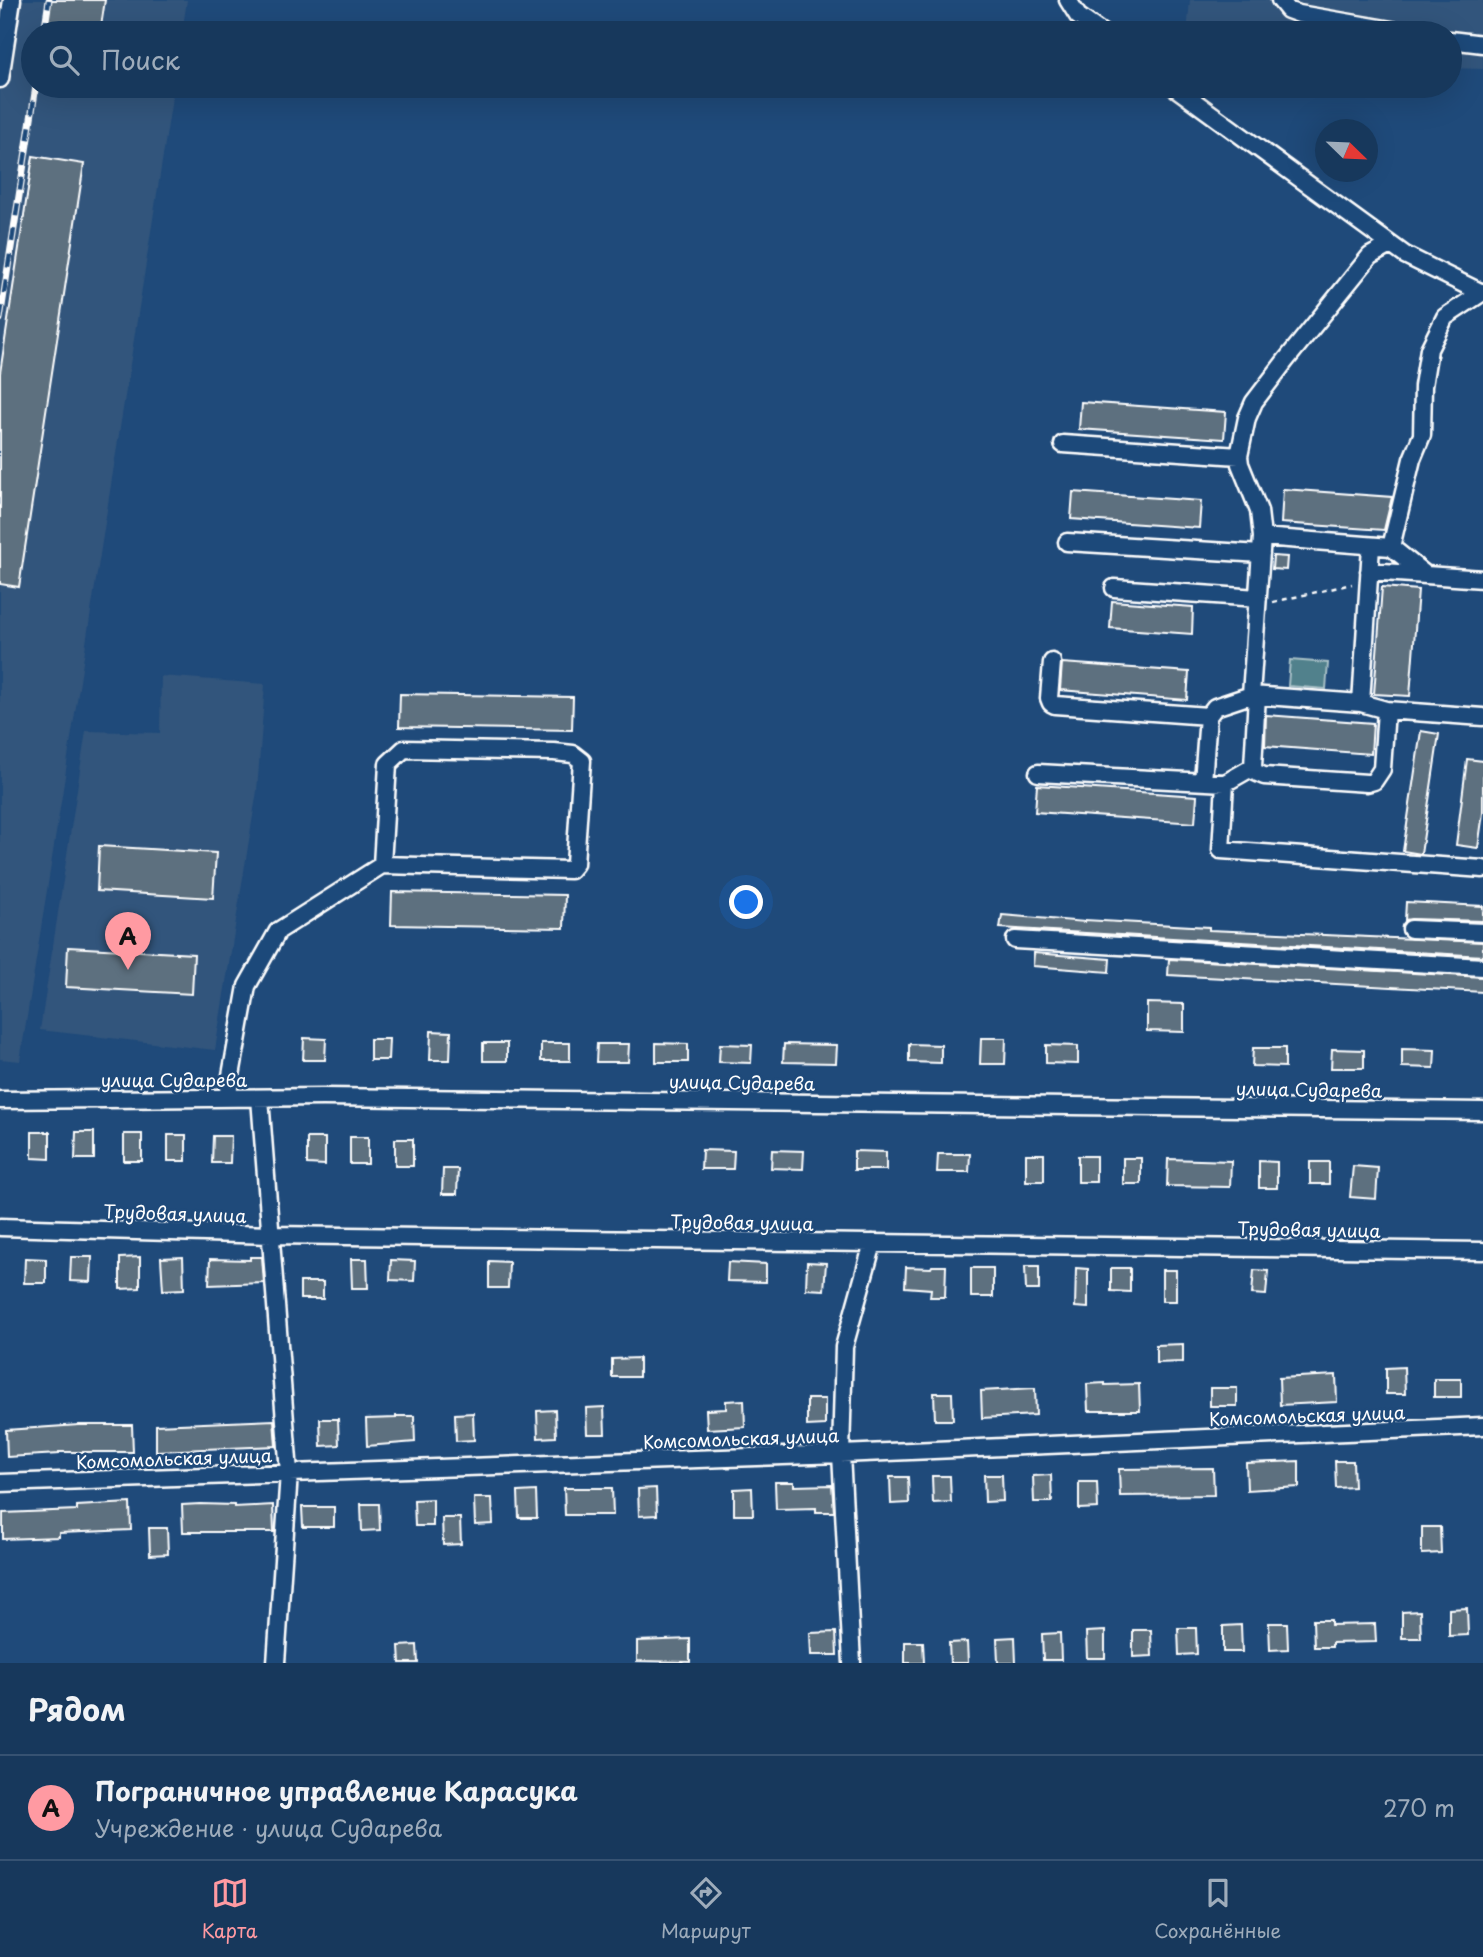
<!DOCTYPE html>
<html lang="ru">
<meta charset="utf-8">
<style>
body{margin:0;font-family:"Playpen Sans",sans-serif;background:#244365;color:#f1f3f6}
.compass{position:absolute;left:1315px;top:119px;width:63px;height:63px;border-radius:50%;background:#17385c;box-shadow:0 7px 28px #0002;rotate:113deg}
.you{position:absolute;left:747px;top:903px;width:24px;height:24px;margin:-18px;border:5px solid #fff;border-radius:50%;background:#1a73e8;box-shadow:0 0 0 10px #1a73e833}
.badge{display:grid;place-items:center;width:46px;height:46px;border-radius:50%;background:#ff9aa2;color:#111;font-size:23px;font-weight:700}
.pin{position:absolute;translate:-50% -58px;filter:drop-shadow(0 2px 4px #0008)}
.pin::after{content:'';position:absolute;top:37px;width:24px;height:21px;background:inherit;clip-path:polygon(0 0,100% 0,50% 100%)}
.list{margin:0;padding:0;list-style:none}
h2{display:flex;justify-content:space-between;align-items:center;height:91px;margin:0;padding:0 28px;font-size:30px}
h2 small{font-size:23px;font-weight:400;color:#9eacbb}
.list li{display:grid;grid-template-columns:46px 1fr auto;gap:21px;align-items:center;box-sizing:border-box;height:105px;padding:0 28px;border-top:2px solid #365272}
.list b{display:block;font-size:26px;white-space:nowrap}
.list p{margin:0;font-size:23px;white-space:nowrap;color:#9eacbb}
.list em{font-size:23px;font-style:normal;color:#9eacbb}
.icon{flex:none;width:38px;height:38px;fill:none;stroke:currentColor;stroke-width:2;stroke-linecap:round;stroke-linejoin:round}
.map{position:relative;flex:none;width:1483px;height:1663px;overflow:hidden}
.search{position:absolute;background:#17385c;box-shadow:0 7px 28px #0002;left:21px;right:21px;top:21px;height:77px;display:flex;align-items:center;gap:18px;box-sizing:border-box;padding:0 24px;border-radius:38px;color:#9eacbb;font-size:26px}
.sheet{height:196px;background:#17385c}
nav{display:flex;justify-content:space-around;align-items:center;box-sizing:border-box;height:98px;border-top:2px solid #365272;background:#17385c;font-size:19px;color:#9eacbb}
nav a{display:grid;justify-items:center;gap:4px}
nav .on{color:#ff9aa2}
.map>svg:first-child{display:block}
.built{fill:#32557c}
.green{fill:#51818c;stroke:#a8c0c6;stroke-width:2}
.building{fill:#5d707f;stroke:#fff;stroke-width:2}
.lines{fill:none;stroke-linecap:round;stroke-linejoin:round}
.minor-casing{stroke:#fff;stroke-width:21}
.path{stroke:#fff;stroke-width:2.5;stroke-dasharray:5 5;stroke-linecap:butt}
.minor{stroke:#1f4a7a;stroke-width:16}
.rail-casing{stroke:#fff;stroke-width:7}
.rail{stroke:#1f4a7a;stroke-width:4.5;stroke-dasharray:13;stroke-linecap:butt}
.labels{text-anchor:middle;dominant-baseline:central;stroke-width:5;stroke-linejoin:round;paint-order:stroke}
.street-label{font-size:18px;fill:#fff;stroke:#1f4a7a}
</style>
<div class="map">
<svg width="1483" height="1663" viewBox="0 0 1483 1663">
<rect width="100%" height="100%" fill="#1f4a7a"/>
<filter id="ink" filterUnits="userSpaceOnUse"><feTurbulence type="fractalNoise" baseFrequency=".0143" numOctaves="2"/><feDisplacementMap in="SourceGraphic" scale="14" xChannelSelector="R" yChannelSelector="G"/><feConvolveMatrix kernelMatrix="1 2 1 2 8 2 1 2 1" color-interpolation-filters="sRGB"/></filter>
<g filter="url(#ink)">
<path class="built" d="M 0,0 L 187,0 L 182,33 L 33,33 L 33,86 L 174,86 L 20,1061 L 0,1059 Z
M 1190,0 L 1483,0 L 1483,69 L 1450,68 L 1450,33 L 1187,33 Z
M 161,676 L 265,684 L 257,791 L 215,1050 L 40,1030 L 86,731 L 160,733 Z"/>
<path class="green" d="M 1290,660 L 1328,663 L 1326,689 L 1288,686 Z"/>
<path class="building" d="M 50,0 L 105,0 L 100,33 L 45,33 Z
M 33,156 L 84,164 L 19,587 L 0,584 L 0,373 Z
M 1081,402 L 1226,412 L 1224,439 L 1079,429 Z
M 1283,489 L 1392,497 L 1384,530 L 1281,523 Z
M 1073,492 L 1201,501 L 1199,528 L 1071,519 Z
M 1273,556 L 1287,557 L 1286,570 L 1272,569 Z
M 1382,587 L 1418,590 L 1410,696 L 1374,694 Z
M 1112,601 L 1193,607 L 1192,634 L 1110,628 Z
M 1062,663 L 1189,672 L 1187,700 L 1060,690 Z
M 400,694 L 573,697 L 572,730 L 399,727 Z
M 1266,715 L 1373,723 L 1371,754 L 1265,746 Z
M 1421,731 L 1439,734 L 1421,854 L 1403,851 Z
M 1467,759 L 1483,761 L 1483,813 L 1478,848 L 1456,845 Z
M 1037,785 L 1197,796 L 1195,823 L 1035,812 Z
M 99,846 L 216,853 L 213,898 L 97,891 Z
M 392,892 L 565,895 L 564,928 L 391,925 Z
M 1406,902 L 1483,906 L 1483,921 L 1411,919 L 1405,920 Z
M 1002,915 L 1085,922 L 1085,920 L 1209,927 L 1209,930 L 1483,942 L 1483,956 L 1000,928 Z
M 68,947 L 194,954 L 192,994 L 66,987 Z
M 1034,953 L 1110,959 L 1109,972 L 1033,966 Z
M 1169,959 L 1483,977 L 1483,992 L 1168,975 Z
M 1147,1003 L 1184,1004 L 1184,1032 L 1147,1031 Z
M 431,1031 L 451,1032 L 450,1060 L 430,1060 Z
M 304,1038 L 326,1039 L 325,1060 L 303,1060 Z
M 981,1038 L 1006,1038 L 1005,1064 L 980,1064 Z
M 370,1039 L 389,1039 L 388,1060 L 370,1060 Z
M 483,1043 L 507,1043 L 507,1061 L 483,1061 Z
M 541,1043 L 570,1043 L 570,1061 L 541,1061 Z
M 656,1043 L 688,1044 L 688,1062 L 656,1062 Z
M 597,1044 L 629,1044 L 628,1062 L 596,1062 Z
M 720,1044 L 752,1045 L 751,1063 L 719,1062 Z
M 784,1044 L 837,1045 L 836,1063 L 783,1062 Z
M 909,1044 L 941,1045 L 941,1063 L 909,1062 Z
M 1046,1045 L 1078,1046 L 1078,1064 L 1046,1063 Z
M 1253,1048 L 1285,1048 L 1285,1067 L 1252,1066 Z
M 1332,1049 L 1364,1050 L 1364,1068 L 1331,1068 Z
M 1402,1049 L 1435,1050 L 1434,1068 L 1402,1067 Z
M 32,1132 L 50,1132 L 50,1159 L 32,1158 Z
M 76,1132 L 94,1132 L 94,1159 L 75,1159 Z
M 124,1134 L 142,1134 L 142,1161 L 124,1161 Z
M 168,1135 L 186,1135 L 186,1161 L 168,1161 Z
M 213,1136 L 231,1136 L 230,1163 L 212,1163 Z
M 350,1137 L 368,1137 L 368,1164 L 350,1164 Z
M 307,1138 L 325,1138 L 325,1165 L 307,1164 Z
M 395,1139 L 413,1139 L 413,1166 L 395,1166 Z
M 702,1150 L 734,1151 L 733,1169 L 701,1169 Z
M 772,1150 L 804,1151 L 803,1169 L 771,1168 Z
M 854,1151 L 886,1152 L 886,1170 L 854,1170 Z
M 938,1154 L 970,1154 L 969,1172 L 937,1172 Z
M 1026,1154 L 1044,1154 L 1044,1181 L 1026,1181 Z
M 1078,1156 L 1096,1156 L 1096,1182 L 1078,1182 Z
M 1123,1158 L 1141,1158 L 1141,1184 L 1123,1184 Z
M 1168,1159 L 1231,1161 L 1230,1187 L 1167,1186 Z
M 1259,1161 L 1277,1162 L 1277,1188 L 1259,1188 Z
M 1310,1162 L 1329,1162 L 1329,1184 L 1310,1184 Z
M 1353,1166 L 1378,1168 L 1376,1199 L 1350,1197 Z
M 443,1169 L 458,1169 L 457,1194 L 442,1194 Z
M 71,1257 L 92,1257 L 91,1282 L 70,1281 Z
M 140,1257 L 140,1288 L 120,1289 L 120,1258 Z
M 183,1257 L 184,1289 L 163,1290 L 161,1258 Z
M 250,1257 L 262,1257 L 264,1283 L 209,1285 L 210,1259 L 250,1260 Z
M 25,1258 L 46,1259 L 46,1283 L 24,1283 Z
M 351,1259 L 367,1259 L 368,1288 L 352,1288 Z
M 391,1260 L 415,1261 L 414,1281 L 390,1280 Z
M 489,1261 L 509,1262 L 508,1288 L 489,1288 Z
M 728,1262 L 766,1264 L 766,1282 L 727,1281 Z
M 807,1262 L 826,1263 L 824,1290 L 806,1289 Z
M 932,1266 L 946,1266 L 945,1297 L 930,1297 L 931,1289 L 905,1287 L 906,1267 L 931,1268 Z
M 1025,1266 L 1039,1266 L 1039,1290 L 1026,1290 Z
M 971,1268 L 993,1268 L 993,1297 L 971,1297 Z
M 1076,1268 L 1088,1269 L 1088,1308 L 1075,1307 Z
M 1111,1268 L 1130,1268 L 1130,1292 L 1111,1291 Z
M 1162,1270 L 1176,1270 L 1176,1301 L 1162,1301 Z
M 1254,1270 L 1268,1271 L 1266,1295 L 1252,1294 Z
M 300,1282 L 323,1282 L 323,1299 L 300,1299 Z
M 1183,1344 L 1183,1362 L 1156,1363 L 1156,1345 Z
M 639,1358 L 639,1377 L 612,1377 L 612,1359 Z
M 1404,1367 L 1405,1394 L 1386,1394 L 1386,1368 Z
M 1336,1375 L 1337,1402 L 1280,1405 L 1279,1378 Z
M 1434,1379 L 1461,1379 L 1461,1397 L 1434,1397 Z
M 1105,1383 L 1105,1385 L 1139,1384 L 1140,1411 L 1088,1411 L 1087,1384 Z
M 1035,1388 L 1036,1415 L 982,1418 L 981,1391 Z
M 1210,1388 L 1237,1388 L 1237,1406 L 1210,1406 Z
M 934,1393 L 952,1393 L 953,1420 L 935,1420 Z
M 807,1399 L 825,1399 L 825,1425 L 807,1426 Z
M 744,1400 L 745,1427 L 707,1429 L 706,1410 L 726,1409 L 726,1401 Z
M 604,1407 L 605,1434 L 587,1434 L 586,1408 Z
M 555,1410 L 556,1437 L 538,1438 L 537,1411 Z
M 473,1413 L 474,1440 L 456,1441 L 455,1414 Z
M 396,1416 L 414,1416 L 415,1442 L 367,1446 L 366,1419 L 396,1418 Z
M 320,1419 L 338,1419 L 339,1445 L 321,1446 Z
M 274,1420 L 276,1446 L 156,1451 L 156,1425 Z
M 79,1425 L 132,1425 L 133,1452 L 59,1452 L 59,1454 L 7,1457 L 6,1430 Z
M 1299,1461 L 1299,1487 L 1247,1490 L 1246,1463 Z
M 1335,1461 L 1353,1461 L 1354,1487 L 1336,1488 Z
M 1213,1468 L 1214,1495 L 1120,1496 L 1119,1469 Z
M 984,1475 L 1002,1475 L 1003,1501 L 985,1502 Z
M 1051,1475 L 1052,1502 L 1034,1502 L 1033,1476 Z
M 932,1476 L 950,1476 L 951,1502 L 933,1503 Z
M 890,1477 L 908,1477 L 909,1503 L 891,1504 Z
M 775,1482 L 794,1482 L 794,1486 L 832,1485 L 834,1512 L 816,1512 L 816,1508 L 776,1509 Z
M 1079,1482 L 1097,1482 L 1098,1508 L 1079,1509 Z
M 564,1488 L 612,1488 L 613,1515 L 565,1515 Z
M 656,1488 L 657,1515 L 639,1516 L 638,1489 Z
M 752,1488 L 753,1515 L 734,1515 L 734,1489 Z
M 536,1491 L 537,1518 L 519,1518 L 518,1492 Z
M 474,1498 L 492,1498 L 493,1524 L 475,1525 Z
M 433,1499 L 433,1526 L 415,1526 L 414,1500 Z
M 130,1503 L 131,1530 L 59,1533 L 59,1537 L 3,1539 L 3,1513 L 77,1510 L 77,1506 Z
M 200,1504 L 234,1505 L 234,1507 L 273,1505 L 274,1532 L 183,1532 L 182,1505 Z
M 361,1504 L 379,1504 L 380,1530 L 362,1531 Z
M 302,1507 L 334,1507 L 334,1527 L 303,1527 Z
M 442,1518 L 460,1518 L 461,1544 L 443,1545 Z
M 1422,1527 L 1440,1527 L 1441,1553 L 1422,1554 Z
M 149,1528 L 167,1528 L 168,1554 L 150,1555 Z
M 1467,1608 L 1468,1635 L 1449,1636 L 1449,1609 Z
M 1420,1611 L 1421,1638 L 1402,1638 L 1402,1612 Z
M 1313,1620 L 1331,1620 L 1331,1625 L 1375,1624 L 1376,1642 L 1332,1643 L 1332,1647 L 1314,1647 Z
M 1269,1623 L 1287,1623 L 1288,1649 L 1270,1650 Z
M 1241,1625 L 1242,1652 L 1223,1652 L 1223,1626 Z
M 1178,1628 L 1196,1628 L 1197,1654 L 1179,1655 Z
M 1133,1630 L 1151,1630 L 1152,1656 L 1133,1657 Z
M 1105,1631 L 1105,1658 L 1087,1658 L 1086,1632 Z
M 836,1632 L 837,1655 L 811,1655 L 810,1633 Z
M 1060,1633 L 1061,1660 L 1043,1660 L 1042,1634 Z
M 1015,1637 L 1016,1663 L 998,1663 L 997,1638 Z
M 690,1639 L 690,1662 L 637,1661 L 637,1641 Z
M 905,1642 L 923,1642 L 924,1663 L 905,1663 Z
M 967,1642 L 968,1663 L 950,1663 L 949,1643 Z
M 417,1645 L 418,1663 L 400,1663 L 399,1646 Z"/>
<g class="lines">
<g class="minor-casing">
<path id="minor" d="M 1068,0 L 1078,16 L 1102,33
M 1280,0 L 1288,10 L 1299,14 L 1409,33
M 1450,40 L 1483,44
M 0,79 L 12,0
M 1173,86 L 1405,255 L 1480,292
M 1063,444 L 1239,456
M 1262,537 L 1259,511 L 1240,464 L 1239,456 L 1247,418 L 1254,402 L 1286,360 L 1370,256 L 1390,245
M 1067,542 L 1261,554
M 1391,547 L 1412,459 L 1422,435 L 1423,386 L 1429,349 L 1445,317 L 1483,292
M 1369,571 L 1426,575
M 1483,579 L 1426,575 L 1391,547 L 1262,537 L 1251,695 L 1361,703 L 1386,710 L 1483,717
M 1114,588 L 1258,598
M 1052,662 L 1049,698 L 1051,703 L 1055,705 L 1208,716 L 1215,707 L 1251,695
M 1257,695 L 1253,767 L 1255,772 L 1264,776 L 1367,783 L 1374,781 L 1382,769 L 1386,710
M 1361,703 L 1371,546
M 1253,767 L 1225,783 L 1221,850 L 1483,869
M 1038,773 L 1225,783
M 1203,782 L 1208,716
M 1411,929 L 1483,932
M 1015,940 L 1483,967
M 227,1098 L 247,986 L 278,931 L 382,865 L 570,870 L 575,864 L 582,761 L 573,754 L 554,752 L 404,749 L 388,764 L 382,865
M 260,1098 L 289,1473 L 276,1663
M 0,1100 L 323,1097 L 1483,1111
M 0,1227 L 271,1235 L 1483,1251
M 0,1483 L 841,1454 L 1483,1426
M 852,1663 L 841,1454 L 844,1347 L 873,1243"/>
</g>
<path class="path" d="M 1273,602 L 1352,584"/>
<use href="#minor" class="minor"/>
<g class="rail-casing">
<path id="rail" d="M 44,33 L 49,0
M 0,319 L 36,86"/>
</g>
<use href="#rail" class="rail"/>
</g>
</g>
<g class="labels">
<g class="street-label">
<text x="174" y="1079">улица Сударева</text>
<text transform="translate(742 1082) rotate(1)">улица Сударева</text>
<text transform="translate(1309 1089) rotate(1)">улица Сударева</text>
<text transform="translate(175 1213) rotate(2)">Трудовая улица</text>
<text transform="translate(742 1222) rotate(1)">Трудовая улица</text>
<text transform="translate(1309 1229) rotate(1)">Трудовая улица</text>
<text transform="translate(1307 1415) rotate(-2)">Комсомольская улица</text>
<text transform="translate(741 1438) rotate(-2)">Комсомольская улица</text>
<text transform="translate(174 1458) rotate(-2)">Комсомольская улица</text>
</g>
</g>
</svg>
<svg class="compass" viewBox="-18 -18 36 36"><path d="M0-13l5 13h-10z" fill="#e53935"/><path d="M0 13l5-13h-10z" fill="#9eacbb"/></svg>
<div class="you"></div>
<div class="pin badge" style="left:128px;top:970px">A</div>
<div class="search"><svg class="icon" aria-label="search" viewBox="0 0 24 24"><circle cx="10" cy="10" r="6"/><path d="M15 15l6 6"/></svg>Поиск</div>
</div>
<section class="sheet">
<h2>Рядом<small></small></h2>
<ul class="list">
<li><span class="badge">A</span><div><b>Пограничное управление Карасука</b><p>Учреждение · улица Сударева</p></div><em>270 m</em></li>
</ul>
</section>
<nav>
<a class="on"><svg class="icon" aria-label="map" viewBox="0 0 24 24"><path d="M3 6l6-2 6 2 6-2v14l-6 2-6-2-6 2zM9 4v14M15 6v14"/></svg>Карта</a>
<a><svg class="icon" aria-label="directions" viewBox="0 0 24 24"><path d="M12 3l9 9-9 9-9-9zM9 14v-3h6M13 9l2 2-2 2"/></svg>Маршрут</a>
<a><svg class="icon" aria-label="saved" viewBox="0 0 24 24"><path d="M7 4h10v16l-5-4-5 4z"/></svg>Сохранённые</a>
</nav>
